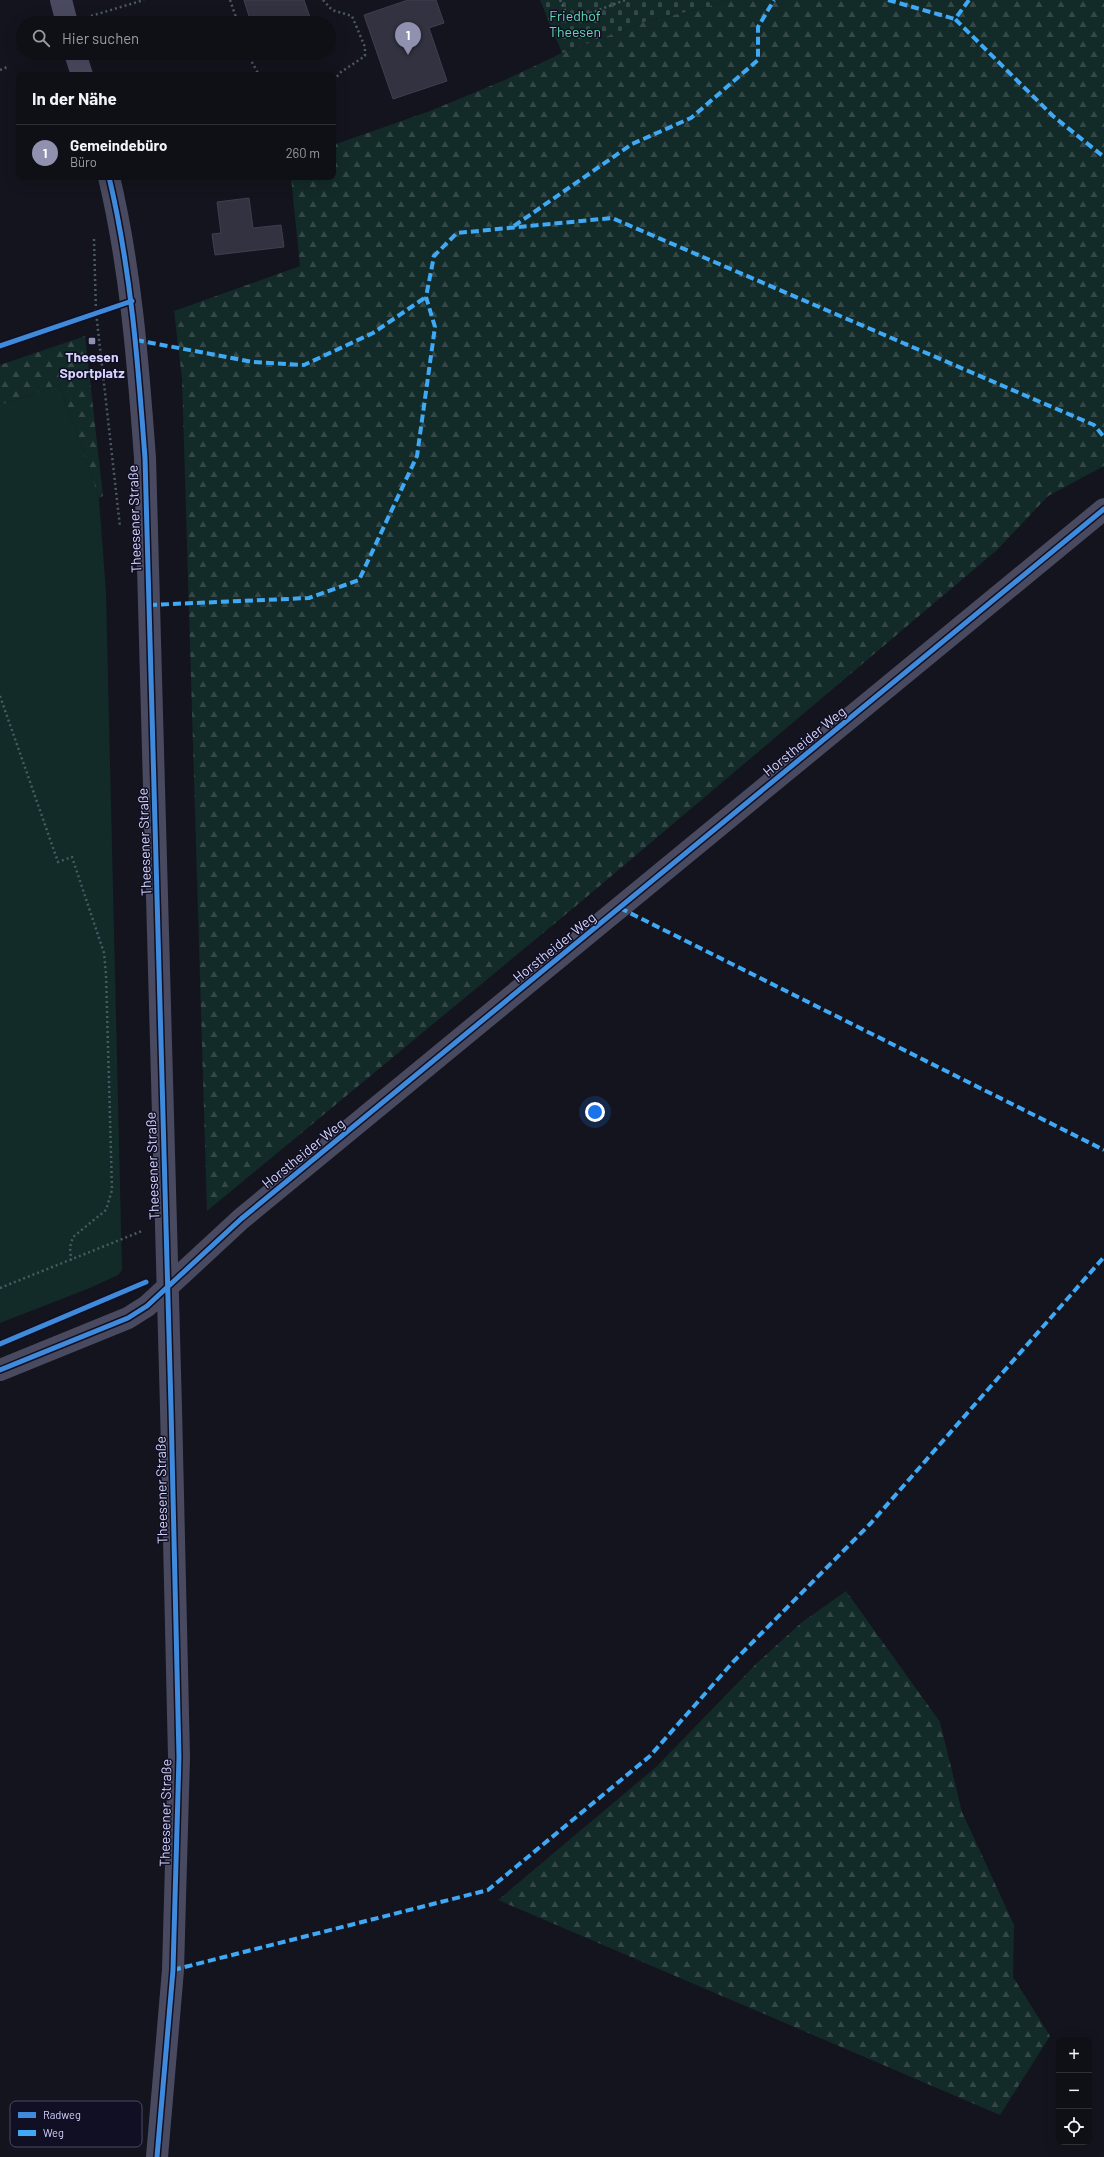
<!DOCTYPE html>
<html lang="de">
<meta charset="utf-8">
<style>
body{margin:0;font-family:Barlow,sans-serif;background:#18181f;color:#f1f3f6}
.controls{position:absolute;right:12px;bottom:12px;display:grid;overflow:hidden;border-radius:8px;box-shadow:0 4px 16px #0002}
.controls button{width:36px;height:36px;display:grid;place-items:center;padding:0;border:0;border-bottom:1px solid #2f2f35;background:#0f0f16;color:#f1f3f6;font:20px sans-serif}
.you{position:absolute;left:595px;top:1112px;width:14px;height:14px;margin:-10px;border:3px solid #fff;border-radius:50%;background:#1a73e8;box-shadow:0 0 0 6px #1a73e833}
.badge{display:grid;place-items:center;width:26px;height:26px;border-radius:50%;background:#9090af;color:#fff;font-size:13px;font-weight:700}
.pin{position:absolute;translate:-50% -33px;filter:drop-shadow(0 1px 2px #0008)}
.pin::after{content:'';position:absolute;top:21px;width:14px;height:12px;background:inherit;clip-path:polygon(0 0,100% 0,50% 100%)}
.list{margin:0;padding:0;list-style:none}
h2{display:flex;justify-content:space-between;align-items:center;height:52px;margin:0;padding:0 16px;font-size:17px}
h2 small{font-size:13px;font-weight:400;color:#9b9ca1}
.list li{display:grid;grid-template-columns:26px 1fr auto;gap:12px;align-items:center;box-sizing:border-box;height:56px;padding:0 16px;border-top:1px solid #2f2f35}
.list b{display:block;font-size:15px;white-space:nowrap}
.list p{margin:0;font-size:13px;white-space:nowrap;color:#9b9ca1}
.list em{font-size:13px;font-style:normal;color:#9b9ca1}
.icon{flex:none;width:22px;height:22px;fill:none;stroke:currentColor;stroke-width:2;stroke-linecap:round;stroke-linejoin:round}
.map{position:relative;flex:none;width:1104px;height:2157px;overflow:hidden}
.search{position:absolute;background:#0f0f16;box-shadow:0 4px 16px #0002;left:16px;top:16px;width:320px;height:44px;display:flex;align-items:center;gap:10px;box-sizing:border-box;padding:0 14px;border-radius:22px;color:#9b9ca1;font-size:15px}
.panel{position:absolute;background:#0f0f16;box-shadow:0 4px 16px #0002;left:16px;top:72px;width:320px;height:108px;border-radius:8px}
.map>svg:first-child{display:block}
.grass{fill:#122a28}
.forest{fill:url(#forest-firs)}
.cemetery{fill:url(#cemetery-stones)}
.building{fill:#323240;stroke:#403e52}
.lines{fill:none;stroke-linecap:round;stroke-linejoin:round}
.path{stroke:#4a5a64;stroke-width:2.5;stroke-dasharray:2 3;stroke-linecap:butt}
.tertiary{stroke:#494a5f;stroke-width:22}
.quiet{stroke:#3fa9f5;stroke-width:4;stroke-dasharray:8 4;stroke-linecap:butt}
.cycleway-casing{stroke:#100f23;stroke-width:8}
.cycleway{stroke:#408adc;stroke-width:5}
.poi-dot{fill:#9090af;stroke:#100f23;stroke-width:1.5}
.labels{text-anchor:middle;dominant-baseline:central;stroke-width:3;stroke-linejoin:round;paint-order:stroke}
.park-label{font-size:14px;fill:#61dbb0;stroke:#100f23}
.poi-label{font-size:14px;font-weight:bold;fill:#d3d3fd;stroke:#100f23}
.street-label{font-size:14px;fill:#d3d3fd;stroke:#100f23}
.key{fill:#100f23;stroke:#4a4a64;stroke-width:1}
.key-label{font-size:11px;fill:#d3d3fd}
</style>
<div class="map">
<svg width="1104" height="2157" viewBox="0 0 1104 2157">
<defs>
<pattern id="forest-firs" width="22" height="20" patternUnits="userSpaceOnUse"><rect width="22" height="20" fill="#122a28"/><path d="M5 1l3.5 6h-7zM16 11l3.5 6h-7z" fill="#344848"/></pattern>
<pattern id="cemetery-stones" width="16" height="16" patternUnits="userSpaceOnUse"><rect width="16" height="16" fill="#122a28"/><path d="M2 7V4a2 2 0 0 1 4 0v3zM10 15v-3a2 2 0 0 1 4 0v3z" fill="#344848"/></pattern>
</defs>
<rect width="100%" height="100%" fill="#14141e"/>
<path class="grass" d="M 60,385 L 99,498 L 106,592 L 122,1270 L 118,1275 L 90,1288 L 0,1323 L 0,405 Z"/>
<path class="forest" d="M 727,0 L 1104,0 L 1104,466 L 1048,496 L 997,550 L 583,900 L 207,1211 L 182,378 L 174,311 L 300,266 L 291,177 L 333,177 L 333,145 L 430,111 L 507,79 L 562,53 L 647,21 L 703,8 Z
M 85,336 L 103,496 L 99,498 L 60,385 L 0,405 L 0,365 Z
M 846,1591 L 940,1722 L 962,1812 L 1014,1925 L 1013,1977 L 1050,2036 L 1000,2115 L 498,1900 L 656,1767 L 757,1663 L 801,1623 Z"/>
<path class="cemetery" d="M 540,0 L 727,0 L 703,8 L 647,21 L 562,53 Z"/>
<path class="building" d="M 244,0 L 304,0 L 312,23 L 251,23 Z
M 408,0 L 436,0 L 444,23 L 429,28 L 447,81 L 393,99 L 364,15 Z
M 249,198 L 253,228 L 281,225 L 284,247 L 215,255 L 212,234 L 221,233 L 217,202 Z"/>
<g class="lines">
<path class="path" d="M 230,0 L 238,23
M 323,0 L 332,10 L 352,16 L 365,47 L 365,56 L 341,72 L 333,81
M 560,0 L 570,21 L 625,0
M 91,16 L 144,0
M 247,53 L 259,75
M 0,70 L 7,67
M 94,239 L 96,312 L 120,527
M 0,696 L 58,862 L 72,857 L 104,953 L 106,974 L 112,1190 L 106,1210 L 73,1237 L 70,1247 L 71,1260
M 0,1288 L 142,1231"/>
<path class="tertiary" d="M 61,0 L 67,23
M 75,53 L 82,75
M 109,177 C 131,270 138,363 145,458 L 171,1408 L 179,1757 L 173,1970 L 157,2157
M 0,1370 L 128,1318 L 147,1306 L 241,1219 L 1104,509"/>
<path class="quiet" d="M 888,0 L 955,19
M 969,0 L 955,19 L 1053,116 L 1104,157
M 514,226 L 632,144 L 691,118 L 758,60 L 758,27 L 774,0
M 136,340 L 253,362 L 304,365 L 373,333 L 426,297
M 149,605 L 309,598 L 359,580 L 417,456 L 435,327 L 426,297 L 434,256 L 457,233 L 612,218 L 1094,425 L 1104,437
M 620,908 L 1104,1150
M 173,1970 L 488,1890 L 650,1756 L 733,1662 L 871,1523 L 1104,1257"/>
<g class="cycleway-casing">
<path id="cycleway" d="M 109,177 C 131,270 138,363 145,458 L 171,1408 L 179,1757 L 173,1970 L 157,2157
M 0,346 L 132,301
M 0,1344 L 146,1282
M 0,1370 L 128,1318 L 147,1306 L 241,1219 L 1104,509"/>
</g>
<use href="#cycleway" class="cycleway"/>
</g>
<rect class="poi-dot" x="88" y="337" width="8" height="8" rx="2"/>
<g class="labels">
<g class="park-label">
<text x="575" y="15">Friedhof<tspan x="575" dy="16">Theesen</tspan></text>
</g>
<g class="poi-label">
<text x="92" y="356">Theesen<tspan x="92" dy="16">Sportplatz</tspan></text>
</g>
<g class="street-label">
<text transform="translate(134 519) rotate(-92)">Theesener Straße</text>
<text transform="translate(804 741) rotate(-39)">Horstheider Weg</text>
<text transform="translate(144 842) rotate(-92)">Theesener Straße</text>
<text transform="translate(554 947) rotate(-39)">Horstheider Weg</text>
<text transform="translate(303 1153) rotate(-39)">Horstheider Weg</text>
<text transform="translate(152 1166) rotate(-92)">Theesener Straße</text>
<text transform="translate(161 1490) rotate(-91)">Theesener Straße</text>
<text transform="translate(165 1813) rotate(-89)">Theesener Straße</text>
</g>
</g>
<rect x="10" y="2101" width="132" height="46" rx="6" class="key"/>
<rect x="18" y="2112" width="18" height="6" fill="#408adc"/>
<rect x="18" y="2130" width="18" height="6" fill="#3fa9f5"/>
<g class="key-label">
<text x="43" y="2119">Radweg</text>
<text x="43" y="2137">Weg</text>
</g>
</svg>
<div class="controls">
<button>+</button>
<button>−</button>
<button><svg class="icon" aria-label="locate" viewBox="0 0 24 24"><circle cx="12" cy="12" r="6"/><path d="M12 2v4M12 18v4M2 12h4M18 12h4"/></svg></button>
</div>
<div class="you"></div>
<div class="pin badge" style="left:408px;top:55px">1</div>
<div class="search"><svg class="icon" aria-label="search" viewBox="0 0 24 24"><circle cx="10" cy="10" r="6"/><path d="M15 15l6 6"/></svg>Hier suchen</div>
<section class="panel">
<h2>In der Nähe<small></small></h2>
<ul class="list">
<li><span class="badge">1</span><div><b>Gemeindebüro</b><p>Büro</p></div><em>260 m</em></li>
</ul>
</section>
</div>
